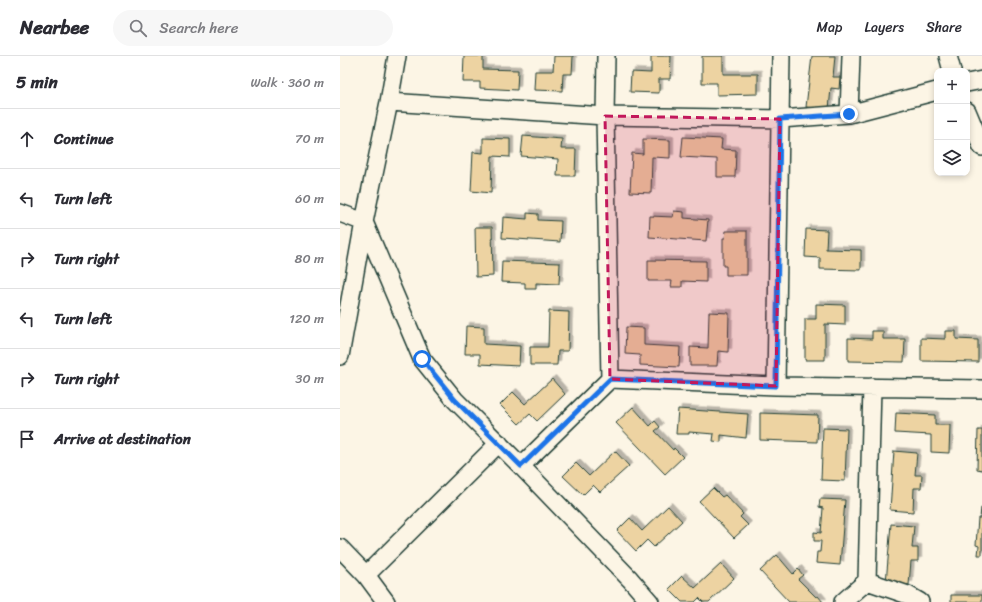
<!DOCTYPE html>
<meta charset="utf-8">
<style>
body{margin:0;font-family:Sriracha,sans-serif;background:#f7f7f7;color:#2b2b33}
.controls{position:absolute;right:12px;top:12px;display:grid;overflow:hidden;border-radius:8px;box-shadow:0 2px 6px #0003}
.controls button{width:36px;height:36px;display:grid;place-items:center;padding:0;border:0;border-bottom:1px solid #e1e1e2;background:#fff;color:#2b2b33;font:20px sans-serif}
.stop{position:absolute;width:12px;height:12px;margin:-9px;border:3px solid #1a73e8;border-radius:50%;background:#fff}
.stop.end{background:#1a73e8;border-color:#fff;box-shadow:0 1px 4px #0008}
.list{margin:0;padding:0;list-style:none}
h2{display:flex;justify-content:space-between;align-items:center;height:52px;margin:0;padding:0 16px;font-size:17px}
h2 small{font-size:13px;font-weight:400;color:#7c7c81}
.list li{display:grid;grid-template-columns:26px 1fr auto;gap:12px;align-items:center;box-sizing:border-box;height:60px;padding:0 16px;border-top:1px solid #e1e1e2}
.list b{display:block;font-size:15px;white-space:nowrap}
.list em{font-size:13px;font-style:normal;color:#7c7c81}
.icon{flex:none;width:22px;height:22px;fill:none;stroke:currentColor;stroke-width:2;stroke-linecap:round;stroke-linejoin:round}
.map{position:relative;flex:none;width:642px;height:546px;overflow:hidden}
header{display:flex;align-items:center;gap:24px;box-sizing:border-box;height:56px;padding:0 20px;background:#fff;border-bottom:1px solid #e1e1e2}
header strong{font-size:19px}
nav{display:flex;gap:22px;margin-inline-start:auto;font-size:14px}
.search{width:280px;height:36px;background:#f7f7f7;display:flex;align-items:center;gap:10px;box-sizing:border-box;padding:0 14px;border-radius:22px;color:#7c7c81;font-size:15px}
main{display:flex}
aside{flex:1;background:#fff}
.map>svg:first-child{display:block}
.building{fill:#edd3a2;stroke:#1f3d34;filter:url(#shadow)}
.lines{fill:none;stroke-linecap:round;stroke-linejoin:round}
.minor-casing{stroke:#1f3d34;stroke-width:20}
.minor{stroke:#fcf5e5;stroke-width:17}
.route{stroke:#1a73e8;stroke-width:5}
.marked{fill:#c2185b;fill-opacity:0.2;stroke:#c2185b;stroke-width:3;stroke-dasharray:8 5;stroke-linejoin:round}
</style>
<header>
<strong>Nearbee</strong>
<div class="search"><svg class="icon" aria-label="search" viewBox="0 0 24 24"><circle cx="10" cy="10" r="6"/><path d="M15 15l6 6"/></svg>Search here</div>
<nav><a>Map</a><a>Layers</a><a>Share</a></nav>
</header>
<main>
<aside>
<h2>5 min<small>Walk · 360 m</small></h2>
<ul class="list">
<li><svg class="icon" aria-label="ahead" viewBox="0 0 24 24"><path d="M12 20V5M6 11l6-6 6 6"/></svg><div><b>Continue</b></div><em>70 m</em></li>
<li><svg class="icon" aria-label="left" viewBox="0 0 24 24"><path d="M17 20v-9H6M10 6l-5 5 5 5"/></svg><div><b>Turn left</b></div><em>60 m</em></li>
<li><svg class="icon" aria-label="right" viewBox="0 0 24 24"><path d="M7 20v-9h11M14 6l5 5-5 5"/></svg><div><b>Turn right</b></div><em>80 m</em></li>
<li><svg class="icon" aria-label="left" viewBox="0 0 24 24"><path d="M17 20v-9H6M10 6l-5 5 5 5"/></svg><div><b>Turn left</b></div><em>120 m</em></li>
<li><svg class="icon" aria-label="right" viewBox="0 0 24 24"><path d="M7 20v-9h11M14 6l5 5-5 5"/></svg><div><b>Turn right</b></div><em>30 m</em></li>
<li><svg class="icon" aria-label="arrive" viewBox="0 0 24 24"><path d="M6 21V4h12l-3 4 3 4H6"/></svg><div><b>Arrive at destination</b></div></li>
</ul>
</aside>
<div class="map">
<svg width="642" height="546" viewBox="0 0 642 546">
<defs>
<filter id="shadow"><feDropShadow dx="3.5" dy="-3.5" stdDeviation="0" flood-color="#0004"/></filter>
</defs>
<rect width="100%" height="100%" fill="#fcf5e5"/>
<filter id="ink" filterUnits="userSpaceOnUse"><feTurbulence type="fractalNoise" baseFrequency=".025" numOctaves="2"/><feDisplacementMap in="SourceGraphic" scale="8" xChannelSelector="R" yChannelSelector="G"/><feConvolveMatrix kernelMatrix="1 2 1 2 8 2 1 2 1" color-interpolation-filters="sRGB"/></filter>
<g filter="url(#ink)">
<path class="building" d="M 124,0 L 143,0 L 143,13 L 178,14 L 177,34 L 140,32 L 140,26 L 123,26 Z
M 214,0 L 233,0 L 232,18 L 223,18 L 222,35 L 194,34 L 195,15 L 213,15 Z
M 311,0 L 331,0 L 330,23 L 319,23 L 319,37 L 290,36 L 291,16 L 311,17 Z
M 362,0 L 383,0 L 383,18 L 418,18 L 418,38 L 377,39 L 377,27 L 362,27 Z
M 472,0 L 495,0 L 493,21 L 500,21 L 499,33 L 491,32 L 489,53 L 466,51 Z
M 183,80 L 222,83 L 221,93 L 236,93 L 235,120 L 217,120 L 218,103 L 181,100 Z
M 343,81 L 382,83 L 381,93 L 396,94 L 395,121 L 377,121 L 377,103 L 341,101 Z
M 143,82 L 170,83 L 170,101 L 152,100 L 151,137 L 131,135 L 133,96 L 143,97 Z
M 303,83 L 330,84 L 330,102 L 312,101 L 311,137 L 290,136 L 292,97 L 303,98 Z
M 334,155 L 344,156 L 344,162 L 368,164 L 366,185 L 309,181 L 310,160 L 333,161 Z
M 187,157 L 198,158 L 198,164 L 221,165 L 220,186 L 162,182 L 163,161 L 187,163 Z
M 135,171 L 152,171 L 153,220 L 136,221 Z
M 466,173 L 487,174 L 486,193 L 521,194 L 521,214 L 480,213 L 480,202 L 465,201 Z
M 386,175 L 407,175 L 407,219 L 386,219 L 386,210 L 383,210 L 383,182 L 385,182 Z
M 308,204 L 366,205 L 366,226 L 342,225 L 342,231 L 331,231 L 332,225 L 308,225 Z
M 162,205 L 220,207 L 219,228 L 196,227 L 196,233 L 185,233 L 185,227 L 161,226 Z
M 476,248 L 505,249 L 505,269 L 485,268 L 485,304 L 465,304 L 465,263 L 476,263 Z
M 209,255 L 229,256 L 228,295 L 218,295 L 217,309 L 190,309 L 190,291 L 208,291 Z
M 369,256 L 389,257 L 388,296 L 378,295 L 377,310 L 350,310 L 350,291 L 368,292 Z
M 126,270 L 144,271 L 144,288 L 180,290 L 179,310 L 140,308 L 140,298 L 125,298 Z
M 286,271 L 304,272 L 304,289 L 340,291 L 339,311 L 300,309 L 300,299 L 285,298 Z
M 532,275 L 543,275 L 543,283 L 565,283 L 564,306 L 508,305 L 508,282 L 532,283 Z
M 605,275 L 616,275 L 616,283 L 638,284 L 638,306 L 581,305 L 581,282 L 605,283 Z
M 212,323 L 225,338 L 197,365 L 190,358 L 179,368 L 160,349 L 173,336 L 185,348 Z
M 293,351 L 310,370 L 315,365 L 320,371 L 315,375 L 333,394 L 334,392 L 343,401 L 325,418 L 276,367 Z
M 338,353 L 408,358 L 406,382 L 381,379 L 381,386 L 373,385 L 374,378 L 349,376 L 349,378 L 336,378 Z
M 420,357 L 478,359 L 477,386 L 420,384 Z
M 556,357 L 595,359 L 595,369 L 610,369 L 609,397 L 591,396 L 591,379 L 555,377 Z
M 483,372 L 507,373 L 505,425 L 481,424 Z
M 638,374 L 642,374 L 642,414 L 637,413 Z
M 275,395 L 289,410 L 260,436 L 253,429 L 243,439 L 223,420 L 236,407 L 249,420 Z
M 554,395 L 577,397 L 575,419 L 582,419 L 581,432 L 574,432 L 573,456 L 550,454 Z
M 373,432 L 382,441 L 385,439 L 403,458 L 400,461 L 408,469 L 394,482 L 359,445 Z
M 480,443 L 505,444 L 500,509 L 476,507 L 477,496 L 480,496 L 481,485 L 474,485 L 474,476 L 481,477 L 483,452 L 479,451 Z
M 328,450 L 342,465 L 314,491 L 307,484 L 296,495 L 277,475 L 290,462 L 302,475 Z
M 641,452 L 642,452 L 642,499 L 638,499 L 639,490 L 636,489 L 638,462 L 640,462 Z
M 551,468 L 574,470 L 572,492 L 578,492 L 578,505 L 571,505 L 569,529 L 546,527 Z
M 437,499 L 453,518 L 458,513 L 463,519 L 458,523 L 476,541 L 478,540 L 483,546 L 449,546 L 420,515 Z
M 381,508 L 394,522 L 369,546 L 363,546 L 359,542 L 355,546 L 342,546 L 329,533 L 342,520 L 355,532 Z
M 611,539 L 642,539 L 642,546 L 611,546 Z"/>
<g class="lines">
<g class="minor-casing">
<path id="minor" d="M 57,0 L 49,46 L 24,166 L 82,303 L 115,344 L 181,410 L 290,523 L 310,546
M 266,0 L 265,60 L 270,323
M 608,0 L 612,15
M 627,27 L 642,24
M 49,46 L 265,60 L 440,63 L 509,58 L 597,35
M 627,55 L 642,91
M 509,58 L 511,0
M 0,157 L 24,166 L 0,300
M 436,330 L 441,0
M 181,410 L 270,323 L 436,330 L 642,333
M 0,492 L 26,519 L 46,546
M 26,519 L 159,387
M 527,525 L 568,539 L 580,546
M 503,546 L 527,525 L 532,331"/>
</g>
<use href="#minor" class="minor"/>
</g>
</g>
<g class="lines" filter="url(#ink)">
<path class="route" d="M 82,303 L 115,344 L 181,410 L 270,323 L 436,330 L 440,63 L 509,58"/>
</g>
<path class="marked" d="M 265,60 L 440,63 L 436,330 L 270,323 Z"/>
</svg>
<div class="controls">
<button>+</button>
<button>−</button>
<button><svg class="icon" aria-label="layers" viewBox="0 0 24 24"><path d="M12 4l9 5-9 5-9-5zM3 14l9 5 9-5"/></svg></button>
</div>
<div class="stop" style="left:82px;top:303px"></div>
<div class="stop end" style="left:509px;top:58px"></div>
</div>
</main>
